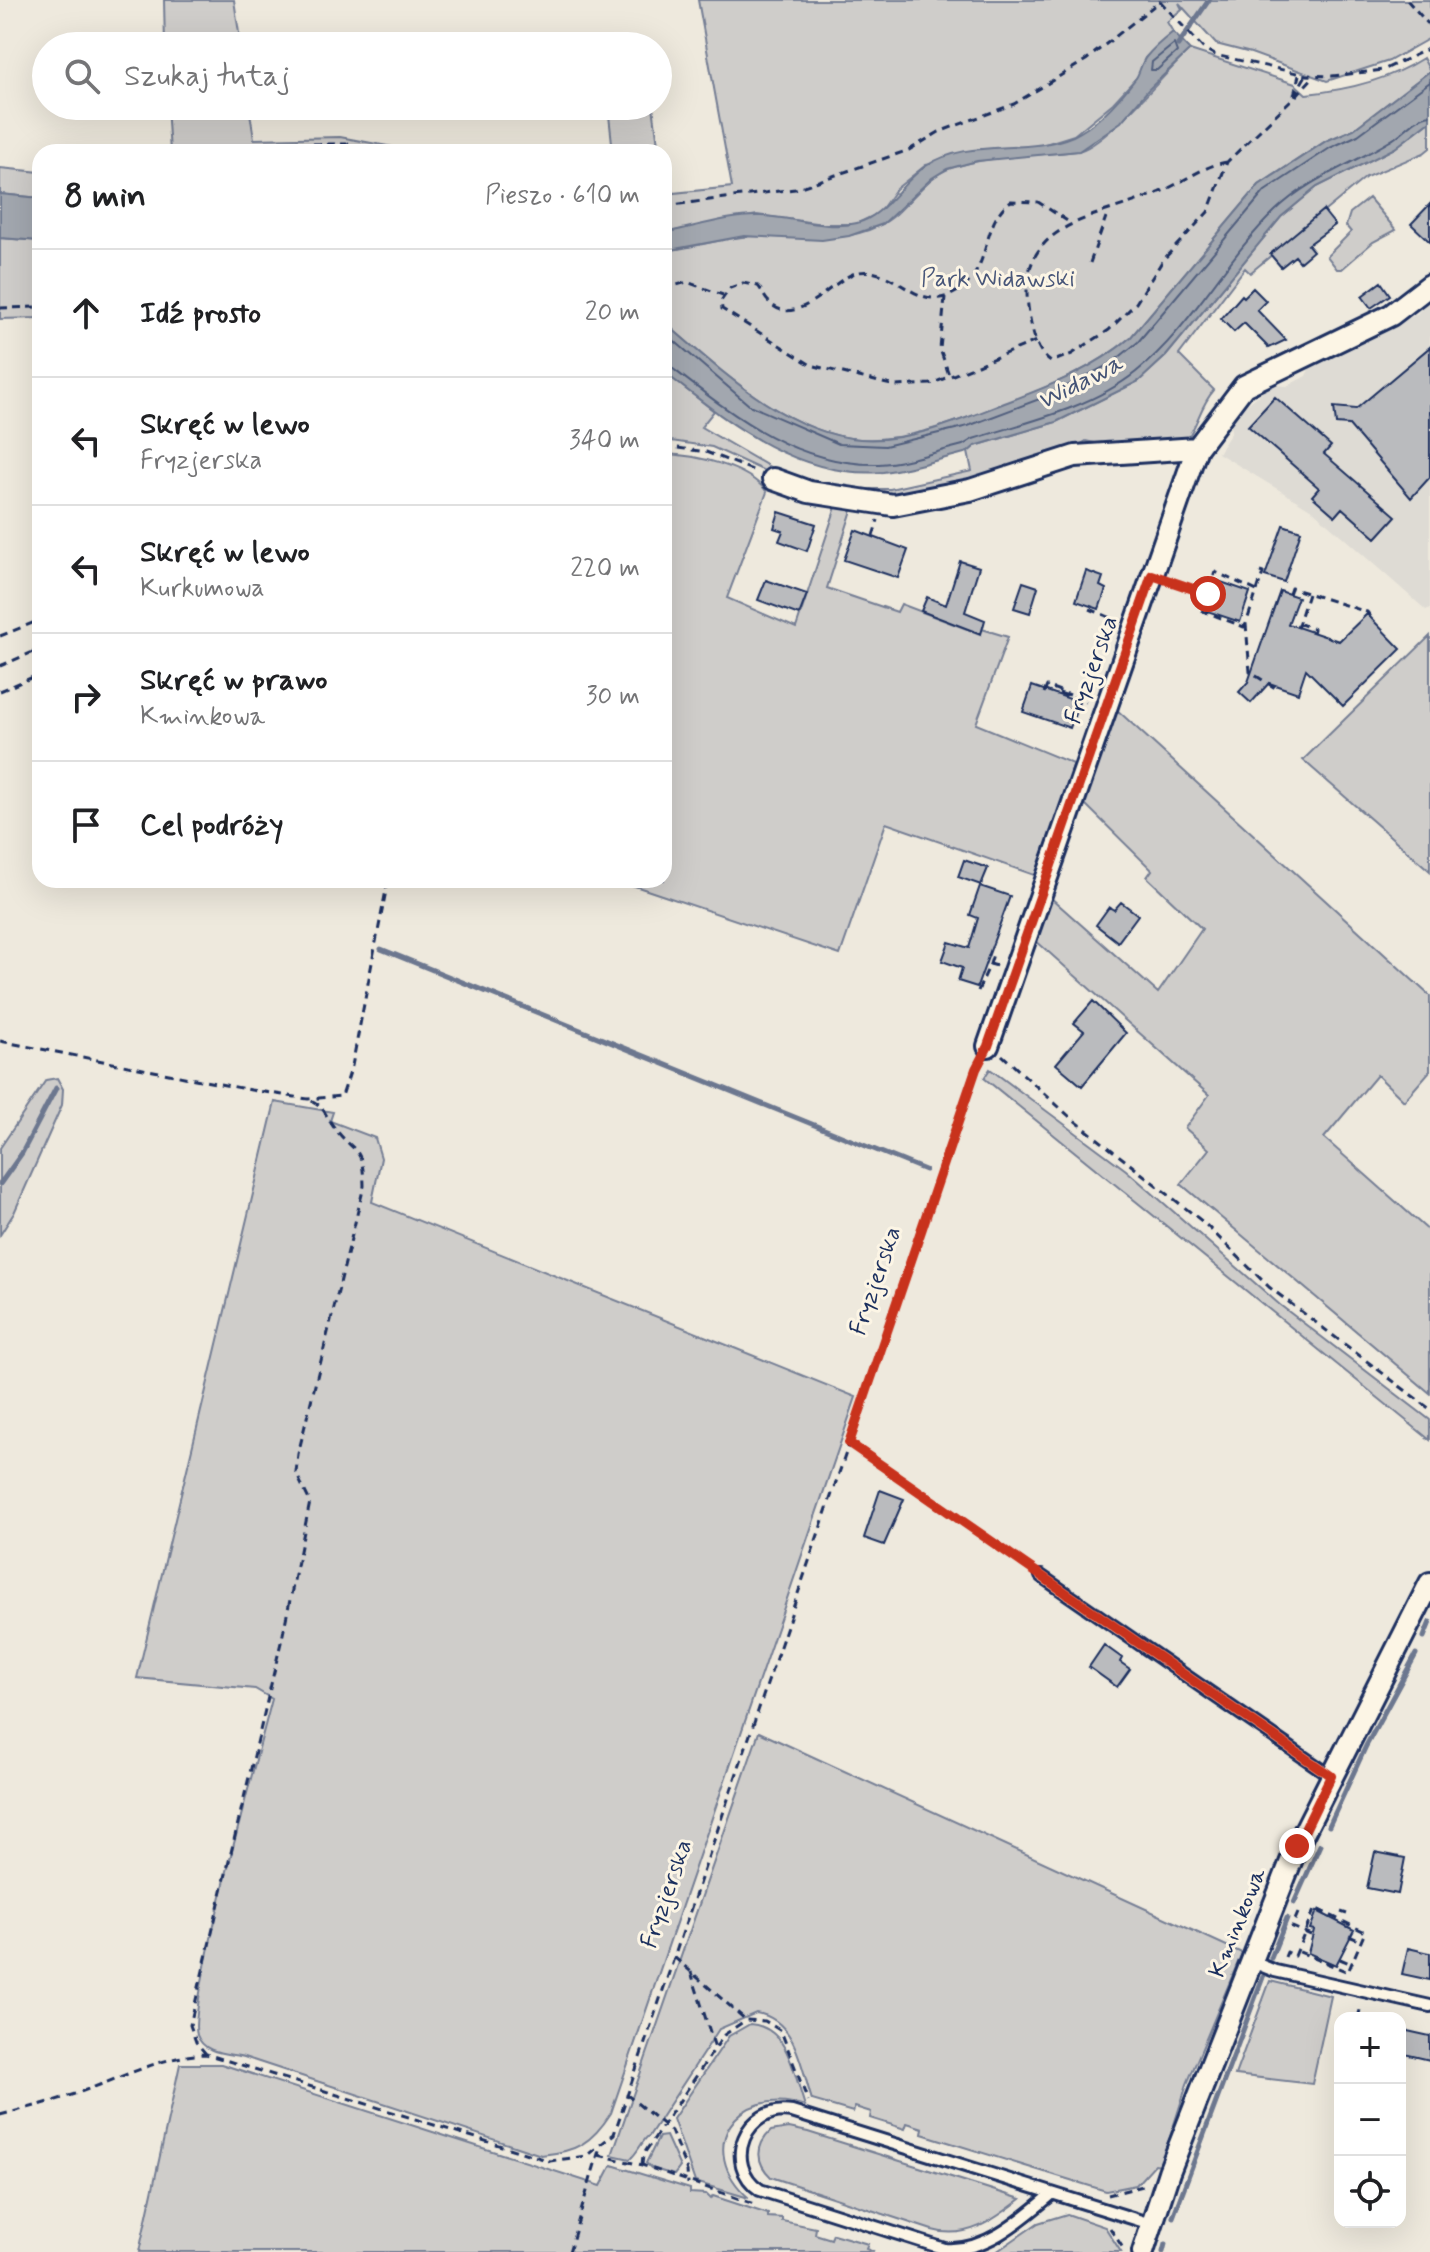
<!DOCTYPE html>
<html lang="pl">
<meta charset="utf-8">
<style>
body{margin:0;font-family:Mynerve,sans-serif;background:#f2f2f2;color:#202124}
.controls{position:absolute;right:24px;bottom:24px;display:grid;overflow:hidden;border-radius:16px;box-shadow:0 8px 32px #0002}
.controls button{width:72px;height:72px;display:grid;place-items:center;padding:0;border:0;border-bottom:2px solid #e0e0e0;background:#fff;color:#202124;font:40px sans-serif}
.stop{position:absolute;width:24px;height:24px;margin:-18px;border:6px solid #c8321e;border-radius:50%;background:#fff}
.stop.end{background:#c8321e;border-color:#fff;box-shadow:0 2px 8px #0008}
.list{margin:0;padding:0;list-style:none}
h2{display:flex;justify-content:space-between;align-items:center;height:104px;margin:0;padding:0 32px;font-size:34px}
h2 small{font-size:26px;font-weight:400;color:#757577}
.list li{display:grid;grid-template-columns:52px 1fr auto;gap:24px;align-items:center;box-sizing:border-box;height:128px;padding:0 32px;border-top:2px solid #e0e0e0}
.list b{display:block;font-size:30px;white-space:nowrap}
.list p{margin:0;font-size:26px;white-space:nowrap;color:#757577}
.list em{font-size:26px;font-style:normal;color:#757577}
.icon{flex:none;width:44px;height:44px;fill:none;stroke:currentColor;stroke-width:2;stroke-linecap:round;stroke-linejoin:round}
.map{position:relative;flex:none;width:1430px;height:2252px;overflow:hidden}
.search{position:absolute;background:#fff;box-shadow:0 8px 32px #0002;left:32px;top:32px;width:640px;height:88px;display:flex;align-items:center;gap:20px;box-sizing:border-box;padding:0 28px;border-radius:44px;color:#757577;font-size:30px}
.panel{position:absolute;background:#fff;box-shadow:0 8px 32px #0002;left:32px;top:144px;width:640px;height:744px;border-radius:24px}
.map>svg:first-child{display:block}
.built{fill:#dedbd4}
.green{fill:#cfcdca;stroke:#757e94;stroke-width:2}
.water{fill:#a2a7af;stroke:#6c778f;stroke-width:2}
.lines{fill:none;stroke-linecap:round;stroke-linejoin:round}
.shore{stroke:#515f7e;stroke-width:2}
.stream{stroke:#6c778f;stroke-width:5}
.building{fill:#babbbe;stroke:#1b2f5e;stroke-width:2}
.lane-casing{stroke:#1b2f5e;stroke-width:16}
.street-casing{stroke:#1b2f5e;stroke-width:26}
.path{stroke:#1b2f5e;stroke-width:3;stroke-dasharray:8 6;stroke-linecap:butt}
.lane{stroke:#fcf5e5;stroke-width:10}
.street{stroke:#fcf5e5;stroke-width:20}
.route{stroke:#c8321e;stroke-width:10}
.labels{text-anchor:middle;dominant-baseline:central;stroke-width:6;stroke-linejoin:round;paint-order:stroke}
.park-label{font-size:24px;fill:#485679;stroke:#fcf5e5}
.street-label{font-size:24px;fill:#1b2f5e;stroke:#fcf5e5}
.water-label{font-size:26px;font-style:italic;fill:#445376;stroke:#fcf5e5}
</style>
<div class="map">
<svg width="1430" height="2252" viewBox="0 0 1430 2252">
<rect width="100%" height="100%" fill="#eee9dd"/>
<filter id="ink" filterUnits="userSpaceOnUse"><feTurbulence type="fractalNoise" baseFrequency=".0125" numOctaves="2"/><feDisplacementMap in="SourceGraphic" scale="16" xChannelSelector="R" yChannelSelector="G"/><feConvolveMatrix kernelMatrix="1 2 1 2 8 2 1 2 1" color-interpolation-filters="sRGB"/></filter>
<g filter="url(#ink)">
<path class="built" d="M 1430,297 L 1430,608 L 1426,610 L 1312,510 L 1218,453 L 1231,433 L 1230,418 L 1271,385 L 1287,386 L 1306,376 L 1311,365 L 1417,314 Z"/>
<path class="green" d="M 164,0 L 234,0 L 241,46 L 165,46 Z
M 698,0 L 1430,0 L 1430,38 L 1389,61 L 1327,81 L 1251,53 L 1216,44 L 1179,3 L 1182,9 L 1167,22 L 1173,32 L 1145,58 L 1138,76 L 1113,103 L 1074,135 L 1042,145 L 926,165 L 896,189 L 879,213 L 856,224 L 823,224 L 757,215 L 664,233 L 664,194 L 732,187 Z
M 1190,50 L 1295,84 L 1306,94 C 1347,90 1387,81 1423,58 L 1430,71 L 1354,129 L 1326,141 L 1259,185 L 1131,337 C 1091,371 1045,388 997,407 C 956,422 905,442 860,439 C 785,433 718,368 664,322 L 664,251 C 691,248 715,240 742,237 C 789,232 834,248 880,225 C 907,212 921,178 951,168 C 990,155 1036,156 1077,151 C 1105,147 1165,72 1190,50 Z
M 167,106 L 249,106 L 254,139 L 340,137 L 419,152 L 170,152 Z
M 608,106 L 653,106 L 659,152 L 613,152 Z
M 1430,121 L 1430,148 L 1424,153 L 1366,177 L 1250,273 L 1245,268 L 1179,355 L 1214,390 C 1200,406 1199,422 1187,439 L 1103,445 L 1086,441 C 1056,461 933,495 895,497 C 880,498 861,492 846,489 L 890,489 L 972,471 L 968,452 L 975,446 L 1056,422 L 1139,381 L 1166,356 L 1281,217 L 1317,187 L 1395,148 Z
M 0,168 L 40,172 L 40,198 L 0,194 Z
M 1369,198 L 1396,230 L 1373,242 L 1342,269 L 1337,269 L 1327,256 L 1351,232 L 1346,226 L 1350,213 Z
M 0,238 L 40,241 L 40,318 L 0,319 Z
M 664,372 L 714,411 L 701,427 L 775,470 L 780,478 L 712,447 L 664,440 Z
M 664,454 C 696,455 747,466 767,492 L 727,598 L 796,628 L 836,507 L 853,507 L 827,588 L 897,612 L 901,604 L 980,634 L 982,629 L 1008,637 L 976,724 L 1076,765 L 1040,877 L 886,823 L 840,955 L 617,880 L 664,880 Z
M 1430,636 L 1430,871 L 1303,760 Z
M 1116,709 L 1430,996 L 1430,1071 L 1404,1101 L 1377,1075 L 1324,1138 L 1430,1232 L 1430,1393 L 1181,1184 L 1209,1149 L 1185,1128 L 1209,1095 L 1035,940 L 1050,897 L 1158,993 L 1202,929 L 1147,877 L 1152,870 L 1083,802 Z
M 990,1069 L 1126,1170 L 1280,1305 L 1430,1420 L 1430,1440 L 984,1078 Z
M 57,1078 L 63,1089 L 62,1105 L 14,1213 L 0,1235 L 0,1148 L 46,1080 Z
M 275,1102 L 333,1112 L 330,1121 L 375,1138 L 381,1158 L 372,1202 L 856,1397 L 611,2113 C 592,2143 576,2152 541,2155 L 244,2057 C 226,2053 204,2054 197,2035 C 187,2007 260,1746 272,1699 L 255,1689 L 137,1678 Z
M 759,1732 L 1242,1953 L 1187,2084 L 1161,2165 L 1155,2164 L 1136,2185 L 1106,2191 L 922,2134 L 923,2128 L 907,2123 L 905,2129 L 870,2118 L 871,2112 L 855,2107 L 853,2112 L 812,2100 C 802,2071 797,2019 756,2013 L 719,2029 L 649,2136 C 644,2137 638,2153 630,2159 L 612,2155 Z
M 1270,1981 L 1331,1996 L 1312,2084 L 1235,2075 Z
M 750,2024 C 789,2027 794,2075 805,2106 C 736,2084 693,2149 749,2198 L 695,2182 L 673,2119 L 729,2036 Z
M 180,2064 L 221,2064 L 601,2186 L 612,2165 L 690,2189 L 690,2193 L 706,2194 L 711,2199 L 713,2196 L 768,2214 L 768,2217 L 782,2218 L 782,2221 L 816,2228 L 815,2234 L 831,2239 L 833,2234 L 868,2244 L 866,2249 L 874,2252 L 139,2252 Z
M 789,2128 L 808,2132 L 1021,2199 C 994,2220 967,2240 932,2230 L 771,2177 C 756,2163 755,2146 771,2131 Z
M 666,2136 L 680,2167 L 674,2175 L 651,2168 L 646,2163 L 659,2137 Z
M 1067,2214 L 1105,2227 L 1121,2252 L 996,2252 L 1038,2223 Z"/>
<path class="water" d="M 1173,32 L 1190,50 L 1148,90 L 1121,122 L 1079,151 L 977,161 L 947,169 L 932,178 L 883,224 L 849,236 L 822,240 L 744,236 L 664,251 L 664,233 C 695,227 729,215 760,216 C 791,216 825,231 857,223 C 884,217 901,182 926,166 C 970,137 1026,156 1073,136 C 1097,125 1120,99 1136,78 C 1140,72 1141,63 1146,57 C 1154,47 1164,39 1173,32 Z
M 1430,71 L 1430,121 L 1395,148 L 1317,187 L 1281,217 L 1166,356 L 1139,381 L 1056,422 L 975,446 L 968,452 C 940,459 911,469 883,472 C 796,479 728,422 664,372 L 664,322 C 718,368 785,433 860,439 C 907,443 959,421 1002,404 C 1049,386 1093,370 1131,337 L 1259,185 L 1326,141 L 1354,129 Z
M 0,194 L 40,198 L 40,241 L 0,238 Z"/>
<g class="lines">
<path class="shore" d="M 1174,44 L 1177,52 L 1157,70 L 1151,70 L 1152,62 Z
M 664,332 L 749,405 L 839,444 L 885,446 L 968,426 L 1050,395 L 1112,363 L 1138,342 L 1265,191 L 1330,148 L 1358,135 L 1430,82
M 664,366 L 672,368 C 734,416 796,466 879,464 C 906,463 937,451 963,445 L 973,439 C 1027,422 1091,408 1136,372 C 1192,327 1224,260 1275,211 C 1309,178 1351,165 1390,141 C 1403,134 1415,117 1430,115"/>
<path class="stream" d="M 1178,45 L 1209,0
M 381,949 L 925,1170
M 0,1184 L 22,1153 L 56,1088
M 1424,1637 L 1430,1622
M 1329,1826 L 1366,1746 L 1416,1654
M 1294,1903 L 1320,1845
M 1271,1958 L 1287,1918
M 1173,2217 L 1263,1977
M 1163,2252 L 1165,2244"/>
</g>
<path class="building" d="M 1430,204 L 1430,242 L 1411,224 Z
M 1323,210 L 1335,225 L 1308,245 L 1313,251 L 1300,262 L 1295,256 L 1281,267 L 1270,254 Z
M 1381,282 L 1390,295 L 1371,308 L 1362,296 Z
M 1253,288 L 1266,301 L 1257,310 L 1286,340 L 1269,348 L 1244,323 L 1234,332 L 1221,319 L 1242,295 L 1244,297 Z
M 1430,347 L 1430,477 L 1411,498 L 1349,425 L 1336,424 L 1334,407 L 1356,409 Z
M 1275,397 L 1331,446 L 1324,454 L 1396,516 L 1376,538 L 1342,508 L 1335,516 L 1312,496 L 1319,488 L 1248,426 Z
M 779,512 L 816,524 L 807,551 L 779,541 L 783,531 L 774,528 Z
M 1283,525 L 1301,531 L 1284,582 L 1265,576 Z
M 855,530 L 908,550 L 898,578 L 844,560 Z
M 960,561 L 979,567 L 965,612 L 985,620 L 981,634 L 921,611 L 927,597 L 946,605 Z
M 1086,571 L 1103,577 L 1100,586 L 1106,589 L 1099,609 L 1076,601 Z
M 766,580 L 807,594 L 799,615 L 758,600 Z
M 1218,581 L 1250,592 L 1240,622 L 1207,611 Z
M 1023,582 L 1038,587 L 1030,613 L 1014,608 Z
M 1280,591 L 1298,597 L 1288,624 L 1339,641 L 1367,614 L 1401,649 L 1343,706 L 1306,669 L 1298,693 L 1269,683 L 1251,703 L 1239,692 L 1248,682 Z
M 1032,686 L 1079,702 L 1070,728 L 1023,712 Z
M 964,860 L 988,868 L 981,885 L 958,877 Z
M 980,886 L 1010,896 L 977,987 L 958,981 L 962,968 L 942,961 L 949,942 L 969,948 L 978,918 L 970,915 Z
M 1121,902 L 1138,915 L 1118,942 L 1096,925 L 1109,907 L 1114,910 Z
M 1093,1001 L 1126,1033 L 1082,1086 L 1056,1064 L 1084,1031 L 1074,1023 Z
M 880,1490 L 904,1499 L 884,1545 L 864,1538 Z
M 1104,1645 L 1122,1658 L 1120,1662 L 1130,1669 L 1117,1687 L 1089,1667 Z
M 1375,1852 L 1405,1858 L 1398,1894 L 1367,1888 Z
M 1317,1911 L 1354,1930 L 1336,1965 L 1308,1953 L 1314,1930 L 1310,1929 Z
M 1408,1948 L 1430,1953 L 1430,1980 L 1402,1974 Z
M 1403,2030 L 1430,2036 L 1430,2060 L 1400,2053 Z"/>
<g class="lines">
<g class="lane-casing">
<path id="lane" d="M 1041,1576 L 1331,1776
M 1250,1961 L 1275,1971 L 1430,2006
M 1052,2194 C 1022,2219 986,2252 945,2249 L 760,2190 C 721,2164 746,2104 792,2112 L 1151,2224"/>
</g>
<g class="street-casing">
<path id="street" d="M 773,479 L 809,492 L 893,505 L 970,490 L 1075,456 L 1197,448
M 988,1046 L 1197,448 L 1244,386 L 1391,315 L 1430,285
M 1143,2252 L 1169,2172 L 1297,1846 L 1430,1583"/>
</g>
<path class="path" d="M 1407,0 L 1430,26
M 1160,1 L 1203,48 L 1215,55 L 1306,75 L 1332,76 L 1383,70 L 1430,48
M 1294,95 L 1299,75
M 1296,96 L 1314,76
M 257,144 L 348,144 L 390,152
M 1227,162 C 1204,165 1182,183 1160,192 C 1096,220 1013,220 1029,313 C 1032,330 1036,352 1051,362 L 1072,354 L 1109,330 L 1136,303 L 1163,260 L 1208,212 L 1227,162 L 1293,98 L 1306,75
M 664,206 L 795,189 L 909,150 L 939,132 L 1014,104 L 1086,60 L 1160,1
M 1090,263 L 1106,217
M 664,289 L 687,282 L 723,295
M 945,297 L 940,349 L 949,375
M 0,308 L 40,307
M 1036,341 L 931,384 L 895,386 L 811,365 L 722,309 L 721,301 L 730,288 L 743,283 L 758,286 C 762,290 764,297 768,301 C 796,333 834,276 859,272 C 898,266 919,319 961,289 C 992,267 981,221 1011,201 L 1038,202 L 1072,224
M 664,446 L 706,452 L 755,471
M 873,536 L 878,520
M 1260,572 L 1263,573 L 1246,624 L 1250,672 L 1277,689 L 1278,686
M 1170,581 L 1208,594
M 1289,594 L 1291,588 L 1367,612 L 1374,621
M 1090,609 L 1116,620
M 1298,623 L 1314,629 L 1313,633
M 1246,624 L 1244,627 L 1203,611 L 1215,572 L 1257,591
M 1297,628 L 1308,594
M 0,636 L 40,620
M 0,666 L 40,649
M 0,691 L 40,674
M 1044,693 L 1047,686 L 1070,695
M 1059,693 L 1086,702
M 990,964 L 994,951
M 978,991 L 990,964 L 997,966
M 0,1041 L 251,1090 L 308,1099 L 342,1096 L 352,1066 L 388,880
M 1002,1055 L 1069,1116 L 1203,1222 L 1269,1287 L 1430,1409
M 849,1443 L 1030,1568
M 1341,1912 L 1347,1914
M 1298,1913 L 1292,1927 L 1311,1935
M 1349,1936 L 1361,1941
M 674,1957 L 746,2020
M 1285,1957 L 1287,1952 L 1295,1956 L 1315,1908 L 1365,1932 L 1348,1972 L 1297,1951
M 1340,1959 L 1352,1964
M 691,1972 L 715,2048
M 1358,2018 L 1361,2006
M 206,2054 L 196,2042 L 190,2025 L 283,1634 L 310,1502 L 296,1473 L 298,1454 L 364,1186 C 363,1143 354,1155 333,1126 C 324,1113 324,1105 308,1099
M 626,2094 L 671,2131 L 687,2171 L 688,2184
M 0,2115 C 28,2108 56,2101 83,2091 C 124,2077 162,2056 206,2054 L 550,2161 L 586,2156 L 614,2134 L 979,1062
M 598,2155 L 642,2165 L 754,2204
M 642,2165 L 643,2155 L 724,2035 L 746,2020 L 765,2021 L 781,2031 L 808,2101
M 1108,2195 L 1143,2186
M 1110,2228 L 1123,2248
M 569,2252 L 600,2147"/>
<use href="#lane" class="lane"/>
<use href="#street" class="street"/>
</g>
</g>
<g class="lines" filter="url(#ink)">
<path class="route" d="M 1208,594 L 1152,575 L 988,1046 L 976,1069 L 849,1443 L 1331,1776 L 1297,1846"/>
</g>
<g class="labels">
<g class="park-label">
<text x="998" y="279">Park Widawski</text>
</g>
<g class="street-label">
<text transform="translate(1092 670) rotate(-70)">Fryzjerska</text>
<text transform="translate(876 1281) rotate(-71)">Fryzjerska</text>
<text transform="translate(667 1894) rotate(-71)">Fryzjerska</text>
<text transform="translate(1238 1923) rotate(-68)">Kminkowa</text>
</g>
<g class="water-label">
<text transform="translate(1080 383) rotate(-27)">Widawa</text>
</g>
</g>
</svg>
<div class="controls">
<button>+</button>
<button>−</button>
<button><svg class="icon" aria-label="locate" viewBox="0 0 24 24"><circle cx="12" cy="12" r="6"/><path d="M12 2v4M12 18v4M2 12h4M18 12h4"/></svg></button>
</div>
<div class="stop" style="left:1208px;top:594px"></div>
<div class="stop end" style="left:1297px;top:1846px"></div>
<div class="search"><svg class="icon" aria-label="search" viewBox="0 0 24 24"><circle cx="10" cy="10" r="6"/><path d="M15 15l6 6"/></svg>Szukaj tutaj</div>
<section class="panel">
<h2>8 min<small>Pieszo · 610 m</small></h2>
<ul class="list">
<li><svg class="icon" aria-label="ahead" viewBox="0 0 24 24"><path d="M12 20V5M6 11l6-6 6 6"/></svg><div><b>Idź prosto</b></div><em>20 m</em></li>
<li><svg class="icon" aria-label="left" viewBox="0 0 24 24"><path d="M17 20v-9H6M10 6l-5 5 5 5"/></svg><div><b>Skręć w lewo</b><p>Fryzjerska</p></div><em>340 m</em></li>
<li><svg class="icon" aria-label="left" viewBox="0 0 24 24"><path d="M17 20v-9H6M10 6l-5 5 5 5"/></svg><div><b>Skręć w lewo</b><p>Kurkumowa</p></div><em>220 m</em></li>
<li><svg class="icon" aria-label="right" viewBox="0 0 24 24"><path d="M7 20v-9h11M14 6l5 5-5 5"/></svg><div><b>Skręć w prawo</b><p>Kminkowa</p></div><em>30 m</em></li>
<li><svg class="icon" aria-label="arrive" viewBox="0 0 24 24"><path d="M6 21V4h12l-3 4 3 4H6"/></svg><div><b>Cel podróży</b></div></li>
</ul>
</section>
</div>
